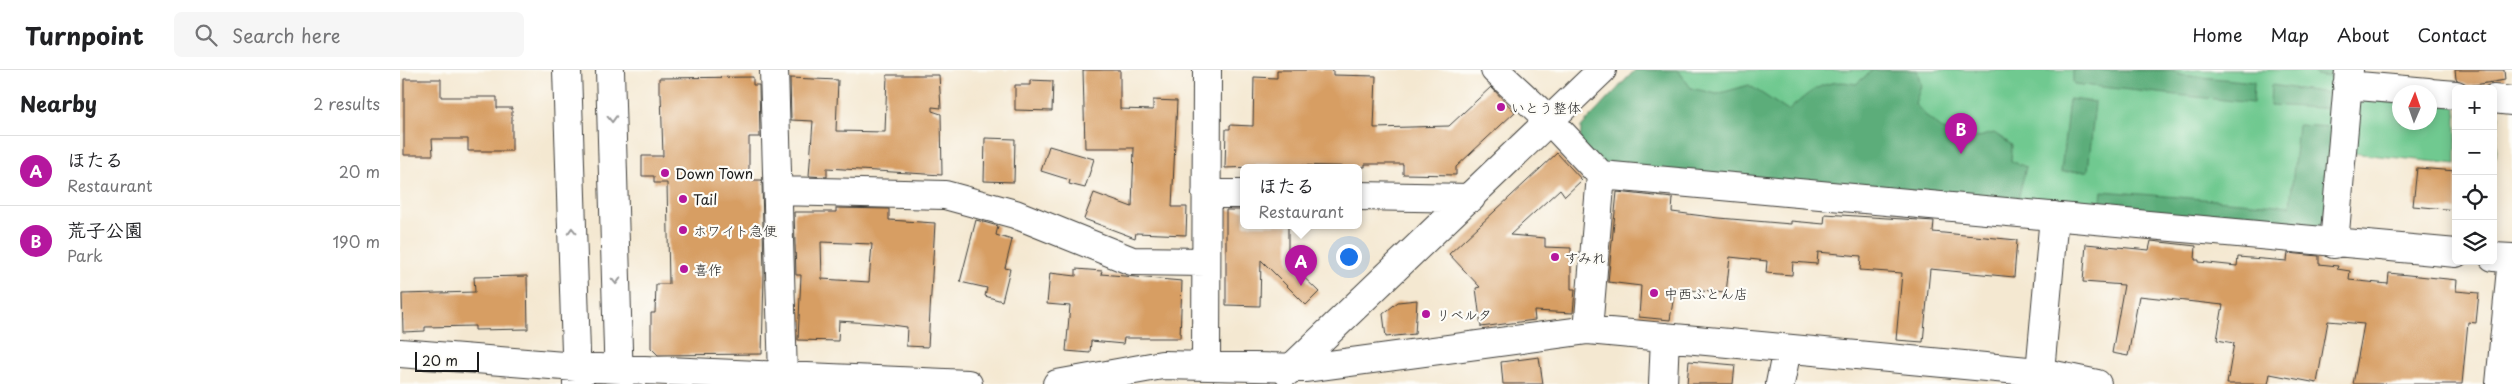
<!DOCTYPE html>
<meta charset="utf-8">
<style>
body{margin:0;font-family:"Playpen Sans","Klee One",sans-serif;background:#f6f6f6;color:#202124}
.controls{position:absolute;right:15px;top:15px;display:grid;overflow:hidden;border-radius:8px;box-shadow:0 2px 12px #0003}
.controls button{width:45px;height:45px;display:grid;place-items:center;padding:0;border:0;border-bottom:1px solid #e0e0e0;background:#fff;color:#202124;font:25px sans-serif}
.compass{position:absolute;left:1992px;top:15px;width:45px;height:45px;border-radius:50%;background:#fff;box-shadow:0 2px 12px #0003;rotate:2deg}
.scale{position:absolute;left:15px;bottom:12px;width:64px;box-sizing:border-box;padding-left:5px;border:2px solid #1c1c1c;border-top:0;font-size:14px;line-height:18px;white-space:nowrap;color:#1c1c1c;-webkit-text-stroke:4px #fdfcf7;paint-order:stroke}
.you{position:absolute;left:948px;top:186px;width:18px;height:18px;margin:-12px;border:4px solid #fff;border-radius:50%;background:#1a73e8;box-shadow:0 0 0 8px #1a73e833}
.badge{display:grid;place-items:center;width:32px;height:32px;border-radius:50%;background:#b5179e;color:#fff;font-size:16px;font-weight:700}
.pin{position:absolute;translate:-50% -41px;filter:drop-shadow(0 1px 2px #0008)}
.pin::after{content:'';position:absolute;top:26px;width:18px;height:15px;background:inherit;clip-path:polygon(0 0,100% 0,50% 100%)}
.popup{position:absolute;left:840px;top:94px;width:122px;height:65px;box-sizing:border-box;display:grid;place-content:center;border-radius:8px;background:#fff;filter:drop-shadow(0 1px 4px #0005);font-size:16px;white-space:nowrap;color:#757577}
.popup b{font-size:19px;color:#202124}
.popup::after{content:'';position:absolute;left:50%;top:100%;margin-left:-10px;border:10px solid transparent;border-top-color:#fff}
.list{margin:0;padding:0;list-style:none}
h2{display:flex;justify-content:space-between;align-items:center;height:65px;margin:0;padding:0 20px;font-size:21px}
h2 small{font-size:16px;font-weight:400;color:#757577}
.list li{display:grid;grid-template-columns:32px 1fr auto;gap:15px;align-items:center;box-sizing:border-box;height:70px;padding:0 20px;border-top:1px solid #e0e0e0}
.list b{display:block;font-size:19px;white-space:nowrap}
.list p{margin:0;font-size:16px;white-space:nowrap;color:#757577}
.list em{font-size:16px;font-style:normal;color:#757577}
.icon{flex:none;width:28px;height:28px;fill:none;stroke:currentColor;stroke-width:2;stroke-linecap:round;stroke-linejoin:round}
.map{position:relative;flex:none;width:2112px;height:314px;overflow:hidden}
header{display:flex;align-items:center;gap:30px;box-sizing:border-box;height:70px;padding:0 25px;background:#fff;border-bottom:1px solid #e0e0e0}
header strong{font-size:24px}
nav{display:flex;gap:28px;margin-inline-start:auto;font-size:18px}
.search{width:350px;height:45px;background:#f6f6f6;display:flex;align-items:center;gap:12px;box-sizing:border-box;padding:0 18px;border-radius:8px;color:#757577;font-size:19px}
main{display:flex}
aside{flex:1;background:#fff}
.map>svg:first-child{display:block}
.green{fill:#70c990;stroke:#467256}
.forest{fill:#5cad7a;stroke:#3c644b}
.building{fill:#d79e63;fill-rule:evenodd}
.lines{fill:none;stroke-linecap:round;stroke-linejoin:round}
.minor-casing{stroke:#3c3b37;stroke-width:30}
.minor{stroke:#fff;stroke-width:28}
.oneway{stroke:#999}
.poi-dot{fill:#b5179e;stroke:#fdfcf7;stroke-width:2}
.labels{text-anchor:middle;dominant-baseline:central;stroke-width:4.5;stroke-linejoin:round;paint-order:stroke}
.poi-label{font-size:14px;fill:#1c1c1c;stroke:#fdfcf7;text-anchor:start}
</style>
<header>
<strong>Turnpoint</strong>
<div class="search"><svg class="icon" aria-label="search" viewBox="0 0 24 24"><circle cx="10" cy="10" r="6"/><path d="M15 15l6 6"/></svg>Search here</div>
<nav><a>Home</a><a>Map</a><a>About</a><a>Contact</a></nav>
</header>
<main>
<aside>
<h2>Nearby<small>2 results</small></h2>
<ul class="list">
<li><span class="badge">A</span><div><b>ほたる</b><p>Restaurant</p></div><em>20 m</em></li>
<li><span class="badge">B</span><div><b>荒子公園</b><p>Park</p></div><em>190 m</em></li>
</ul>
</aside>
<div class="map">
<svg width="2112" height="314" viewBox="0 0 2112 314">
<rect width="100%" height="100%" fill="#fdfcf7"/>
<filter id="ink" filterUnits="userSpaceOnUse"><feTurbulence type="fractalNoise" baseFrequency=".02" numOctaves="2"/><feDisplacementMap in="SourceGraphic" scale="10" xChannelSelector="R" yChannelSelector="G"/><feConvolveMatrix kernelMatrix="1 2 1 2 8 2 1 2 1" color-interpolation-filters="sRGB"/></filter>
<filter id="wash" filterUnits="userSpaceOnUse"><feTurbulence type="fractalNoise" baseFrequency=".0096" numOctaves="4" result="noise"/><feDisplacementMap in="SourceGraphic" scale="20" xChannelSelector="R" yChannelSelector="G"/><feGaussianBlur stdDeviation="1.12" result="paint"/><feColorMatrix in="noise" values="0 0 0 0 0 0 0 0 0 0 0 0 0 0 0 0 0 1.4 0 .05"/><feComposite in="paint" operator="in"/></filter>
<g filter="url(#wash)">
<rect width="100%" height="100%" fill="#f4e8d1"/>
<path class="green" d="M 1235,0 L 1938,0 L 1924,155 L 1917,160 L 1206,96 L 1181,57 Z
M 1999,27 L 2000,52 L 2030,52 L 2030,30 L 2056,32 L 2056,94 L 1951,83 L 1956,28 Z
M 2093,36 L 2099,45 L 2094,98 L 2093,98 Z"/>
<path class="forest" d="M 1235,0 L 1278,0 L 1291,18 L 1317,24 L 1349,15 L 1388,41 C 1410,21 1425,7 1456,14 L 1473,0 L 1517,0 L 1521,15 L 1515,34 L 1529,49 L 1560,72 L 1594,63 L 1612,75 L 1611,91 L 1626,97 L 1617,133 L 1206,96 L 1180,74 L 1181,57 Z
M 1673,0 L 1773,0 L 1780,5 L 1854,12 L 1853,33 L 1673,14 Z
M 1916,0 L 1938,0 L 1937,8 L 1916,5 Z
M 1871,15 L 1935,24 L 1934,39 L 1870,35 Z
M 1669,29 L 1695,32 L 1688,101 L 1661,102 Z
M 1898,55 L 1932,57 L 1924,155 L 1917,160 L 1700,140 L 1702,121 L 1890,136 Z"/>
<g id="blocks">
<path class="building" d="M 683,0 L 720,0 L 720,39 L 753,40 L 753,30 L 777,31 L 772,137 L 787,137 L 786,165 L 736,163 L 735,168 L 684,149 L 694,123 L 732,137 L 734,78 L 685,78 Z
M 877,0 L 933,0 L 933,5 L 976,6 L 974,58 L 1049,56 L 1091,17 L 1115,42 L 1056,97 L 1056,105 L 1003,104 L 1003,94 L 965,94 L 965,97 L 856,94 L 856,97 L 825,98 L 826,59 L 830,59 L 830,55 L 853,56 L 854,7 L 877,8 Z
M 2055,0 L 2104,0 L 2105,10 L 2068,16 L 2056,9 Z
M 487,5 L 539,5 L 541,38 L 532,37 L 532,41 L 541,44 L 542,105 L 427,98 L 427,107 L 409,106 L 413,51 L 391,50 L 390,8 L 438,10 L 436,61 L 485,62 Z
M 353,7 L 353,15 L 359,15 L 360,67 L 349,67 L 349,110 L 362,110 L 364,205 L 362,284 L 258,285 L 251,278 L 251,243 L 255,243 L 256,214 L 269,214 L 267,113 L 254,113 L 254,106 L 242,106 L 242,86 L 263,86 L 261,24 L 259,24 L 259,8 Z
M 4,9 L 41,9 L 41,27 L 97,27 L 97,38 L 112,38 L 112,81 L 68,81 L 68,69 L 32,69 L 33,85 L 4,85 Z
M 630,10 L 653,11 L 652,41 L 615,40 L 615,15 L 630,15 Z
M 585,68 L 615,69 L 614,112 L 584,111 Z
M 649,76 L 694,89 L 685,118 L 669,114 L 670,110 L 641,101 Z
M 1157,83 L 1182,110 L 1165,126 L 1160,119 L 1110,165 L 1145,168 L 1145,177 L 1171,178 L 1171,219 L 1175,219 L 1173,243 L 1134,241 L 1135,250 L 1081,257 L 1076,218 L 1080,217 L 1049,184 Z
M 2017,98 L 2056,101 L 2056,140 L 2013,136 Z
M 1217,122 L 1273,128 L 1272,142 L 1319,148 L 1391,154 L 1391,151 L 1424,154 L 1425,144 L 1534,151 L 1533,162 L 1617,170 L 1614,207 L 1530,199 L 1523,272 L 1496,270 L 1502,203 L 1460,200 L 1461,186 L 1418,182 L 1417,194 L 1393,192 L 1392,205 L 1366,203 L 1367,191 L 1330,187 L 1326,223 L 1275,219 L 1270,250 L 1239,247 L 1241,216 L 1208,212 Z
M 436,138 L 489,139 L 489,150 L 535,153 L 528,277 L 506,276 L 507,257 L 485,254 L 439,251 L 438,271 L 398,270 L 401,205 L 396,205 L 394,142 L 436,142 ZM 421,172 L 472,174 L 469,212 L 422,209 Z
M 826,140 L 844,140 L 844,155 L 888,155 L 888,192 L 919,222 L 906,235 L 861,190 L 860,236 L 826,235 Z
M 576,150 L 598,156 L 596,165 L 612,170 L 605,198 L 610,199 L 602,231 L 585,226 L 587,218 L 560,212 Z
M 1751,171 L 1796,176 L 1795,190 L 1799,190 L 1799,192 L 1837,196 L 1838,187 L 1887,191 L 1888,183 L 1919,186 L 1919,194 L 1938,196 L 1937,199 L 1950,201 L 1949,210 L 1988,214 L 1989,203 L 2057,210 L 2056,221 L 2079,223 L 2076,253 L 2068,252 L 2062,314 L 1953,314 L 1964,254 L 1928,251 L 1917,313 L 1870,304 L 1868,314 L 1827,314 L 1834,273 L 1817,270 L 1823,235 L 1739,226 L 1728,286 L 1712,283 L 1724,215 L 1683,212 L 1686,174 L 1749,180 Z
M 676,199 L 702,201 L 701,204 L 782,211 L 780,268 L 724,268 L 723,274 L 691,271 L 690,283 L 666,281 L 670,236 L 647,234 L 650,203 L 676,206 Z
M 127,206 L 128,259 L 75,260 L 75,256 L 25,257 L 25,261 L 3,262 L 2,224 L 75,222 L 74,207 Z
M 1017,230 L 1015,264 L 986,267 L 983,244 L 998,232 Z
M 1139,287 L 1143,314 L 1103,314 L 1101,292 Z
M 1289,291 L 1335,295 L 1333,314 L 1287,314 Z"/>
</g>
</g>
<g filter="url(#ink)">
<use href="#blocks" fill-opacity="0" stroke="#3c3b37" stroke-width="1"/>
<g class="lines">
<g class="minor-casing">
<path id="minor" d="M 167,0 L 177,314
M 210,0 L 219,314
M 374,0 L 383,306
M 1095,0 L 1150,51 L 1201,105 L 1188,260
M 1947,15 L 2028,22
M 2030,23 L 2056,25
M 2093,29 L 2112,31
M 1201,105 L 2056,183
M 378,121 L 545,125 L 615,144 L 732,191 L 806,192
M 806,124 L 844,124
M 958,126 L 1071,128
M 1934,174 L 1949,0
M 2093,187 L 2112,188 L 2100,314
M 0,283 L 176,297 L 568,314
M 806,294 L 807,0
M 887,302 L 1202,0
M 1640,302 L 1654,146
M 657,314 L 762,295 L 906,298 L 1188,260 L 1640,302 L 1697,314
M 1263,314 L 1265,267
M 1380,314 L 1387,279"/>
</g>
<use href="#minor" class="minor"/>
</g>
<defs><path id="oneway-chevron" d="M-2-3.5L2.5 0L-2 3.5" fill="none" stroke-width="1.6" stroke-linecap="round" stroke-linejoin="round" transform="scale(1.25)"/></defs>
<g class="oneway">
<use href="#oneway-chevron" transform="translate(212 49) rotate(88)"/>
<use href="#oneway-chevron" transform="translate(172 161) rotate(-92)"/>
<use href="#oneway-chevron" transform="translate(216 211) rotate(88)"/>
</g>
</g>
<g class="poi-dot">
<circle cx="1101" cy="37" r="5"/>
<circle cx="265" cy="103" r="5"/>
<circle cx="283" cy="129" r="5"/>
<circle cx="283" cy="160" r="5"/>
<circle cx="1155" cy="187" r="5"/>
<circle cx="284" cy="199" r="5"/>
<circle cx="1254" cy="223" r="5"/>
<circle cx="1026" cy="244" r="5"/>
</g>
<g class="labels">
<g class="poi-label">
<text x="1111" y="37">いとう整体</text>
<text x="275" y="103">Down Town</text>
<text x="293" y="129">Tail</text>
<text x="293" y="160">ホワイト急便</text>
<text x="1165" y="187">すみれ</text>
<text x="294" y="199">喜作</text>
<text x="1264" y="223">中西ふとん店</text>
<text x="1036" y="244">リベルタ</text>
</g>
</g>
</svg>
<div class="controls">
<button>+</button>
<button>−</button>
<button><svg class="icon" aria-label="locate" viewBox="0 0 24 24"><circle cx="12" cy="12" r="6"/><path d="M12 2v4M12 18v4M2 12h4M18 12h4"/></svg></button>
<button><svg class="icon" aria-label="layers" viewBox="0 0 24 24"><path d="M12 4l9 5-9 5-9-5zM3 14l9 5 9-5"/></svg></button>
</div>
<svg class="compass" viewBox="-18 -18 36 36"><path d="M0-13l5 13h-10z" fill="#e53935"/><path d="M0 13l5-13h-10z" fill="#757577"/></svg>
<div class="scale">20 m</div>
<div class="you"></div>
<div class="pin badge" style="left:901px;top:216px">A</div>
<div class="popup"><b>ほたる</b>Restaurant</div>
<div class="pin badge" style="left:1561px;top:84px">B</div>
</div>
</main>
